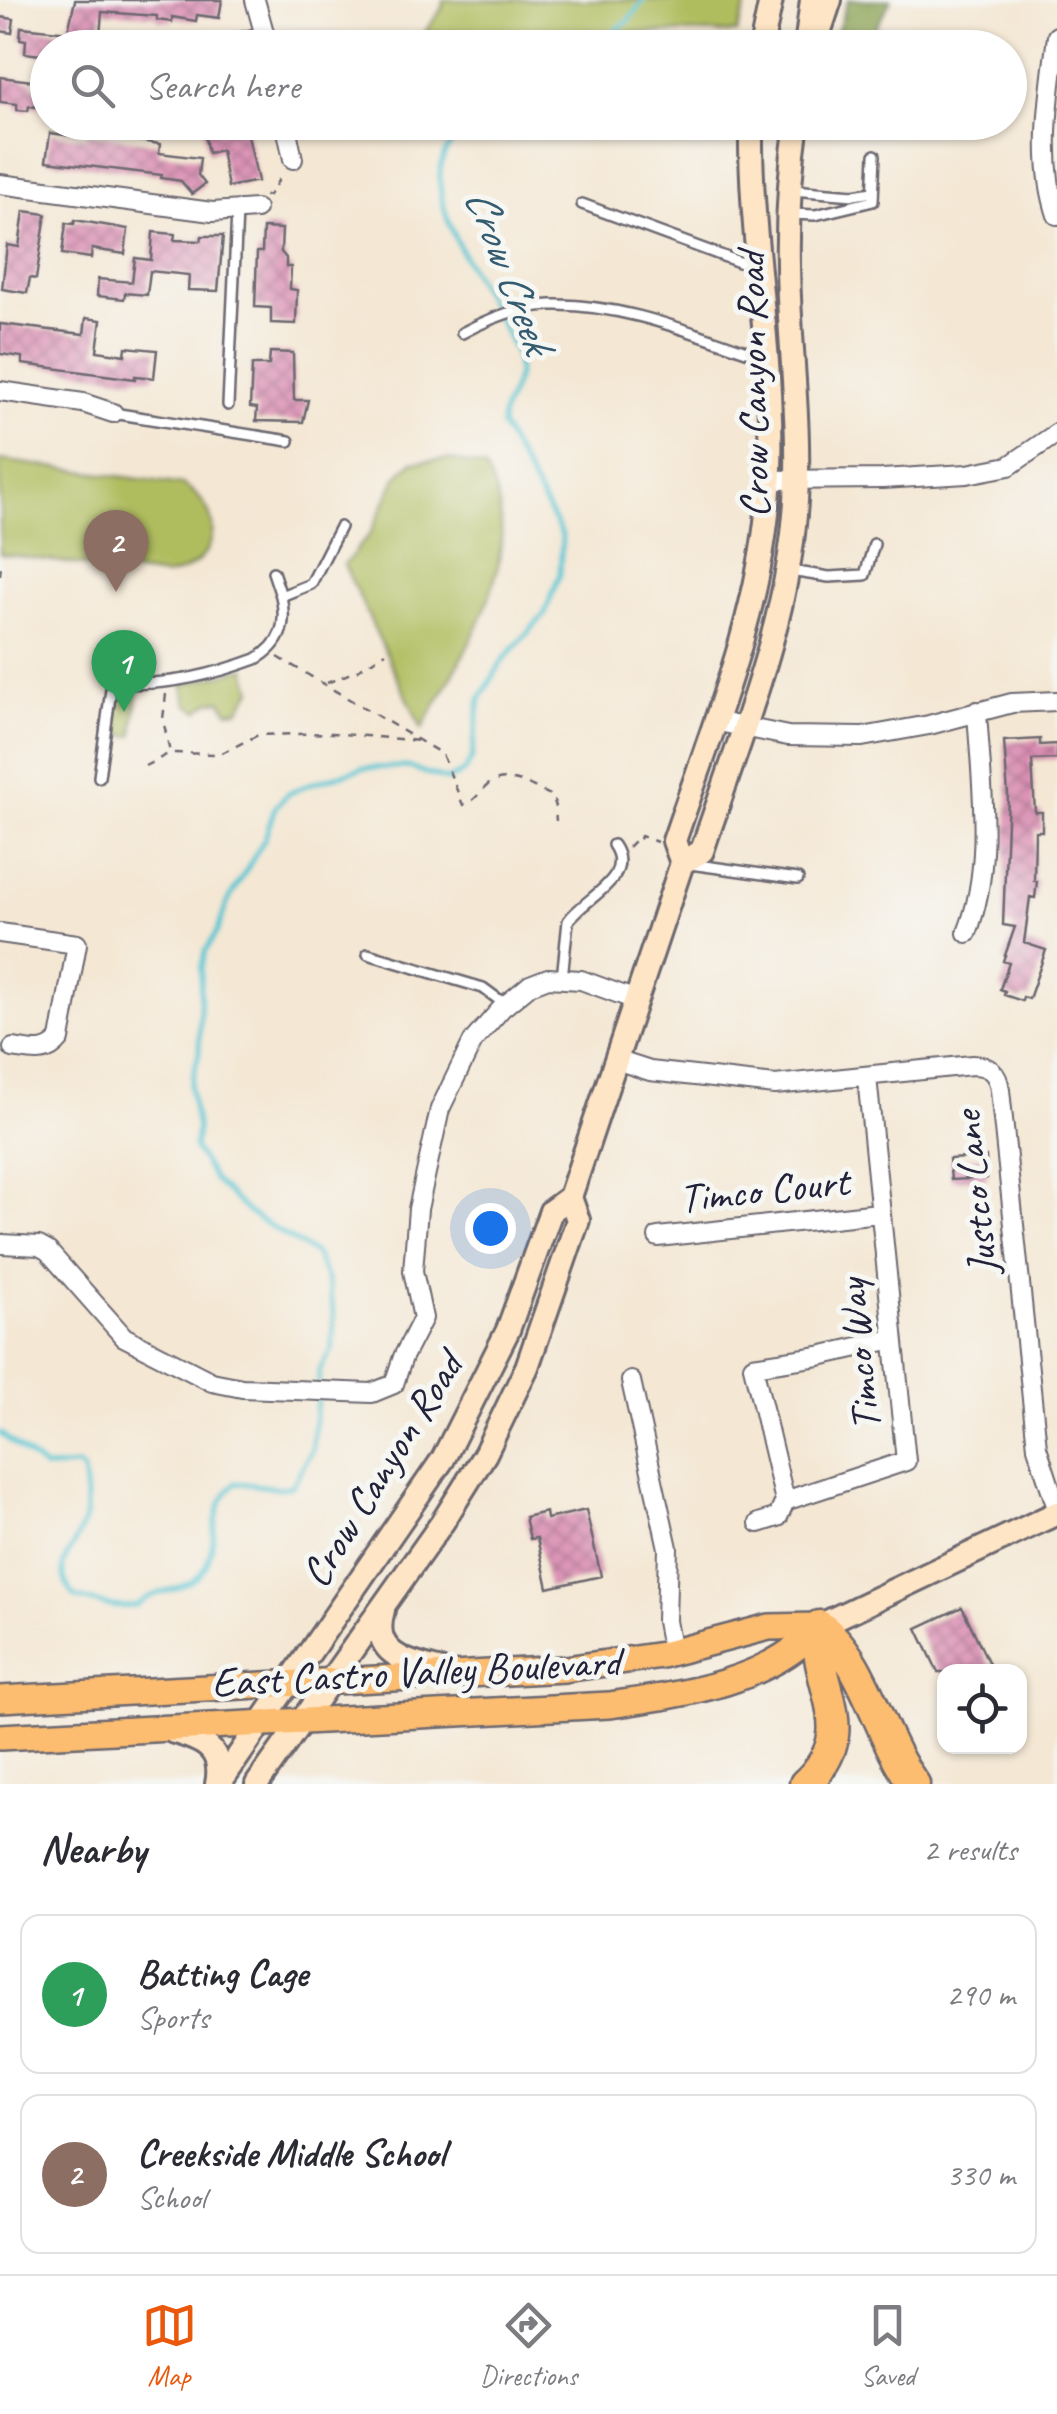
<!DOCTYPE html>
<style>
body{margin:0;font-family:Caveat,sans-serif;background:#f2f2f3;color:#2b2b33}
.controls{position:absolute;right:30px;bottom:30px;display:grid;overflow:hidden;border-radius:20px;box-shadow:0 2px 8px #0004}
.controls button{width:90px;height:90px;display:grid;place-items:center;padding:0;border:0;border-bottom:2px solid #e1e1e2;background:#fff;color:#2b2b33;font:50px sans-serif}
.you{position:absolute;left:490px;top:1228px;width:35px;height:35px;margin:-25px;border:8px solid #fff;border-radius:50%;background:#1a73e8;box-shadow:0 0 0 15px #1a73e833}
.badge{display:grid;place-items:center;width:65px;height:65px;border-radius:50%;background:#ea580c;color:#fff;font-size:32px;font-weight:700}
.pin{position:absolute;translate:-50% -82px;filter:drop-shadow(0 2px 5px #0008)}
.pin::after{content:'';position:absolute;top:52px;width:35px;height:30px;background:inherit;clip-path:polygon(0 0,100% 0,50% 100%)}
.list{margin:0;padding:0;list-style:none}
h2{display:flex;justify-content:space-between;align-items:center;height:130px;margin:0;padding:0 40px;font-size:42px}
h2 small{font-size:32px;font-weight:400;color:#7c7c81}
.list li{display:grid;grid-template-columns:65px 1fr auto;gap:30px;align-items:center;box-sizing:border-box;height:160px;margin:0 20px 20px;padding:0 20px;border:2px solid #e1e1e2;border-radius:20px}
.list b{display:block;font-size:38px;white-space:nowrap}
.list p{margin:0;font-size:32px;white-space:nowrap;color:#7c7c81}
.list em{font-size:32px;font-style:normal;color:#7c7c81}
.icon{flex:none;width:55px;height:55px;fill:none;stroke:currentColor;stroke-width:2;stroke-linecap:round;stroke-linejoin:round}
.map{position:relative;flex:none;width:1057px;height:1784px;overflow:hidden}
.search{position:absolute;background:#fff;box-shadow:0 2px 8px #0004;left:30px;right:30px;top:30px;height:110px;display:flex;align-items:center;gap:25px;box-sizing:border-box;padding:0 35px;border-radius:55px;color:#7c7c81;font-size:38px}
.sheet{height:490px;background:#fff}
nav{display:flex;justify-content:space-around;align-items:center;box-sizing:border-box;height:140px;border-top:2px solid #e1e1e2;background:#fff;font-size:28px;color:#7c7c81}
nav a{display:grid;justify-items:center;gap:5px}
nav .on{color:#ea580c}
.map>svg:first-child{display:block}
.green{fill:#b0bd5f;stroke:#69704d;stroke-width:2.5}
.forest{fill:url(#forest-firs);stroke:#576348;stroke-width:2.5}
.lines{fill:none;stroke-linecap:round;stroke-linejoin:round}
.stream{stroke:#59c5d2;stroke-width:5}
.building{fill:url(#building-cross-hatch)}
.service-casing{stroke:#6c6770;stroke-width:14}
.minor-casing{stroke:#6c6770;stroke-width:22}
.secondary-casing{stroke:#6c6770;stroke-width:28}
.primary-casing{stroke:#6c6770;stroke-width:30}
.motorway-casing{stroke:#6c6770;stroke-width:35}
.path{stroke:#6c6770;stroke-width:2.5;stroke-dasharray:8 8;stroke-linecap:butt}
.service{stroke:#fff;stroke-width:9}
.minor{stroke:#fff;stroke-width:18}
.secondary{stroke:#fee5c5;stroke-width:22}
.primary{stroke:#fcbd6f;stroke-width:25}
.motorway{stroke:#fcbd6f;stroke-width:30}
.labels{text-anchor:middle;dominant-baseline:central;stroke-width:10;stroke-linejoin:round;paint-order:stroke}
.street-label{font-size:42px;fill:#22223b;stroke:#f6f6f2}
.water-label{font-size:45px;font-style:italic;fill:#355b70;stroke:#f6f6f2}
</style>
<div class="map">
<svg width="1057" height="1784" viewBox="0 0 1057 1784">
<defs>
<pattern id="forest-firs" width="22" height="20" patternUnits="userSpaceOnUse" patternTransform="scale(2.5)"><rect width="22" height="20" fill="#8ca456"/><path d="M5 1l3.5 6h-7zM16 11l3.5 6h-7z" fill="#728548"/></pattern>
<pattern id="building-cross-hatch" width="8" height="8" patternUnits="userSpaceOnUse" patternTransform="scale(2.5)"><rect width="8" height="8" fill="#db8eb3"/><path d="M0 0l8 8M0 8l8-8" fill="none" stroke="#b17493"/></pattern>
</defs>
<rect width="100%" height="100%" fill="#f6f6f2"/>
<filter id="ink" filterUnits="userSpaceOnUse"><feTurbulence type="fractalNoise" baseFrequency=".01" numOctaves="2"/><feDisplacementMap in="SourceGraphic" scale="20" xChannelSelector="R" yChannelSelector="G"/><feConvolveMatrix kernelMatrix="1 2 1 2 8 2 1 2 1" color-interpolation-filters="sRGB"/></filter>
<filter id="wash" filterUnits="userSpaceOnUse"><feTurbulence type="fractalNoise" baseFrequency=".0048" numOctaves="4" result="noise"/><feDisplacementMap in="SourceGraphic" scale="40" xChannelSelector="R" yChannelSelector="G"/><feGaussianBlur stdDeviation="2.25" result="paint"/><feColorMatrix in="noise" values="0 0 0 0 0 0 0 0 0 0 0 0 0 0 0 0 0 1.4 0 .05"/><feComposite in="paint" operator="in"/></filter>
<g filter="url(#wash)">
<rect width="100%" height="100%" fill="#f4e7d3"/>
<path class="green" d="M 443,0 L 748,0 L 737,33 L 425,32 L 443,7 Z
M 449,459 L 485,468 C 534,555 463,654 422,729 L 344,565 L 370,534 L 397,476 L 412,462 Z
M 0,460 L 184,485 C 229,514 219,567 165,576 L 0,554 Z
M 246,668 L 252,690 L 239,710 L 228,711 L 221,700 L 210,702 L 198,711 L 188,705 L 182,685 Z
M 116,687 L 138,690 L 133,736 L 111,734 Z"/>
<path class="forest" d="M 848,0 L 891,0 L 865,47 L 832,47 Z"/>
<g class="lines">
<path class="stream" d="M 590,48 L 627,22 L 644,0
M 0,1433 L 44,1468 L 78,1466 L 83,1471 C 85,1486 88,1503 85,1518 C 77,1554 47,1558 74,1597 C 92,1601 118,1611 136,1605 C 141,1604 144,1599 149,1597 C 171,1587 196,1589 207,1563 C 219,1533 209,1509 235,1483 C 254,1483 275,1491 292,1486 L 312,1450 L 320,1369 L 332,1350 L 334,1314 L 327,1279 L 315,1254 L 249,1213 L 215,1181 L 194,1148 L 197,1130 L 190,1087 L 199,1053 L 201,969 L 205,952 L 218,930 L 227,903 L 265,838 L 275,807 L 288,794 L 309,784 L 363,768 L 408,767 L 447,780 L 465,771 L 472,758 L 480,699 L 503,660 L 544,615 L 560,574 L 562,535 L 501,426 C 501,399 526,384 515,353 C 497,302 419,210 445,153 C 450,143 461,132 469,122"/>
</g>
<g id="blocks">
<path class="building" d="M 75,0 L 222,0 L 219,18 L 197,15 L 196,21 L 172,17 L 172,22 L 157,20 L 157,16 L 102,12 L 99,48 L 48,48 L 48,56 L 25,53 L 26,40 L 20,39 L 21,27 L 68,32 Z
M 0,17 L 14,19 L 12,33 L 0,31 Z
M 0,77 L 33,81 L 33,87 L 48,89 L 46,108 L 29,106 L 28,111 L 17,110 L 17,104 L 0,102 Z
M 202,122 L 245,122 L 258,181 L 228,187 L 221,150 L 208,153 Z
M 50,133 L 87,138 L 87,133 L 160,144 L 159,153 L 200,158 L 198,175 L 205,184 L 192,194 L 181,181 L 161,178 L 162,175 L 46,161 Z
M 24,211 L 46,214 L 36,279 L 30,278 L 27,293 L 2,289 L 7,245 L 19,247 Z
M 75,220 L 128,229 L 125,254 L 92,249 L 91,258 L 62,254 L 66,223 L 74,224 Z
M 263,228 L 282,229 L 281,252 L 286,258 L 286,267 L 291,267 L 290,289 L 297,290 L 296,324 L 271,323 L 271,308 L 255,307 L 257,252 L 262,252 Z
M 153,232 L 175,234 L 174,240 L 201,241 L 202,236 L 223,236 L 218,291 L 188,290 L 189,275 L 150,271 L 147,295 L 125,293 L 124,299 L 97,296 L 98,279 L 132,282 L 135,258 L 151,260 Z
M 86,318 L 101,320 L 97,351 L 125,355 L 126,347 L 157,350 L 154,378 L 135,376 L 135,379 L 22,364 L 22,357 L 0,354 L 0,324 L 84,334 Z
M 270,352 L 293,353 L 294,400 L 308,400 L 303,422 L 256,421 L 257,408 L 250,407 L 252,365 L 269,365 Z
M 1040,739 L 1040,745 L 1057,744 L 1057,759 L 1032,760 L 1035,812 L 1042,812 L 1042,831 L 1035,831 L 1034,881 L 1037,881 L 1035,898 L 1030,897 L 1024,943 L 1046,950 L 1029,999 L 1023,997 L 1022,1001 L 1004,995 L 1005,991 L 1000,989 L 1009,963 L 1003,961 L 1015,927 L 1003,925 L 1008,795 L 1004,741 Z
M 986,1157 L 987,1178 L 951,1180 L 949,1159 Z
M 586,1510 L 601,1576 L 548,1588 L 537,1538 L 530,1539 L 525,1517 L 546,1512 L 547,1519 Z
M 962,1607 L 993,1672 L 938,1672 L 917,1628 Z"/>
</g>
</g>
<g filter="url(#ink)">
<use href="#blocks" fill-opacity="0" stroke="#6c6770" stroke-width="2.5"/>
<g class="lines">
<g class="service-casing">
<path id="service" d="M 792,190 L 854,195 L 872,192
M 582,204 L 758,269
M 791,214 L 815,215 L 873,201 L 875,155
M 462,333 C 488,319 521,306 551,305 C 624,303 697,335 764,357
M 228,405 L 237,212
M 113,413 L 289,441
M 790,571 L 829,577 L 865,575 L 874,544
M 273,572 L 281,596 L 311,584 L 340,527
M 99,777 L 112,682 C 160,688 210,676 256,659 C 282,644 287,624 281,596
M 690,864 L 798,879
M 368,954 L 483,988 L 506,1005
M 562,978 L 568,921 C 585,897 636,878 613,845"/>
</g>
<g class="minor-casing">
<path id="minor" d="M 255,0 L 267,43
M 1057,36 C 1050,93 1038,159 1057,215
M 215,48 L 265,36
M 285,122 L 293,159
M 0,184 L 212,212 L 256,209
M 0,391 L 83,403 L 113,413
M 769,480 L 882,479 L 967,474 L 1009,466 L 1057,433
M 714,721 L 788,736 L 862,737 L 929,725 L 1012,703 L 1057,701
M 0,933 L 77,944 L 60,1039 C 47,1056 33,1051 13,1048
M 967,933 C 994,864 981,784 977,711
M 616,1060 L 650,1071 L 775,1085 L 972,1065 C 989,1065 998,1073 1000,1090 L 1037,1447 L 1057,1508
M 658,1237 L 879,1213
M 2,1244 L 39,1246 L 48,1251 L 124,1337 L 212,1382 L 242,1388 L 372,1393 L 394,1384 L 403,1357 L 423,1318 L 413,1271 L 418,1209 L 440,1109 L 473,1041 L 502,1008 L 530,985 L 548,978 L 581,980 L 636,1000
M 631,1381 L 668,1548 L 666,1621 L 672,1653
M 785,1501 L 753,1366 L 819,1356 L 893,1339
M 759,1523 L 778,1517 L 785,1501 L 906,1461 L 867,1077"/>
</g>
<g class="secondary-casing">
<path id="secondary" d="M 807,39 L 812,0
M 761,48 L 771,0
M 814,48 L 830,0
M 682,863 L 702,851 C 740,737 789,621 796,501 C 801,423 789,344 788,266 C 787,218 790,170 797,122
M 383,1610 C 369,1659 414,1663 449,1673
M 819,1626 L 1057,1513
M 174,1732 C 203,1740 224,1749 217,1784
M 219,1784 L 443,1459 L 508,1330 L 551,1211 L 570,1197
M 257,1784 L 442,1523 L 485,1454 L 527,1367 L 578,1220 L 570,1197 L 682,863 L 674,841 C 711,731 758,620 768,503 C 779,376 749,249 751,122"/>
</g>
<g class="primary-casing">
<path id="primary" d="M 0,1699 L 565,1669 L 662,1655 L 769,1627 L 819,1626
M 0,1737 L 609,1705 C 679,1695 771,1683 819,1626"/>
</g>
<g class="motorway-casing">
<path id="motorway" d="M 819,1626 C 864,1656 879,1739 914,1784
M 805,1784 C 864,1730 812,1687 819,1626"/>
</g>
<path class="path" d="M 264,196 L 269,195 L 278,181 L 279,171
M 0,575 L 1,565
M 278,657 L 442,754 L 463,805 C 476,801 479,792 489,784 C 507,771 537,788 554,797 L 556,821
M 327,683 L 358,670 L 386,652
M 166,694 L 163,719 L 170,753
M 145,766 L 170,753 L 220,754 L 258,735 L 333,733 L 419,741
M 628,847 L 634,841 L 639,842 L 641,836 L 657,842"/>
<use href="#service" class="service"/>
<use href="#minor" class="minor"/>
<use href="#secondary" class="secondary"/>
<use href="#primary" class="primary"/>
<use href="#motorway" class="motorway"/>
</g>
</g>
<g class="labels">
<g class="street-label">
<text transform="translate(753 385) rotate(-91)">Crow Canyon Road</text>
<text transform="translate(764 1190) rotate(-6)">Timco Court</text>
<text transform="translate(975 1193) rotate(-96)">Justco Lane</text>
<text transform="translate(859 1355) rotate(-96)">Timco Way</text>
<text transform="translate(382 1470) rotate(-58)">Crow Canyon Road</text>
<text transform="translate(416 1672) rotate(-3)">East Castro Valley Boulevard</text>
</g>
<g class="water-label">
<text transform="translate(509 270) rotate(69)">Crow Creek</text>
</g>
</g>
</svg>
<div class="controls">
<button><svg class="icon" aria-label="locate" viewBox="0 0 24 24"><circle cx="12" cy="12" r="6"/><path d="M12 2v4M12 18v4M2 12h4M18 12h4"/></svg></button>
</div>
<div class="you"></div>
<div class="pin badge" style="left:124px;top:712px;background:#2e9e5b">1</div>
<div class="pin badge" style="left:116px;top:592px;background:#8d6e63">2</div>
<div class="search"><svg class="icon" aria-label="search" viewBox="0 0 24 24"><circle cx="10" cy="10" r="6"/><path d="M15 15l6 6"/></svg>Search here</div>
</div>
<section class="sheet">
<h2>Nearby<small>2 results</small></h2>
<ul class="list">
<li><span class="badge" style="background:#2e9e5b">1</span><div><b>Batting Cage</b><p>Sports</p></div><em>290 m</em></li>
<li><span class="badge" style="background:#8d6e63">2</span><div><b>Creekside Middle School</b><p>School</p></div><em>330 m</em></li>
</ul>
</section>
<nav>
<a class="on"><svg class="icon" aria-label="map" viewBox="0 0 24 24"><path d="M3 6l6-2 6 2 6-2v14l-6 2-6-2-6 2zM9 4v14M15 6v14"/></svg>Map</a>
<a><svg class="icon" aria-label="directions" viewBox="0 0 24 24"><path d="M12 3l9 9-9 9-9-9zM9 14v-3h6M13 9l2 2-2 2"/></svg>Directions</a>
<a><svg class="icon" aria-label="saved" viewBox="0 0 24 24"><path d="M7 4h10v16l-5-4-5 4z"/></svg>Saved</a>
</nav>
